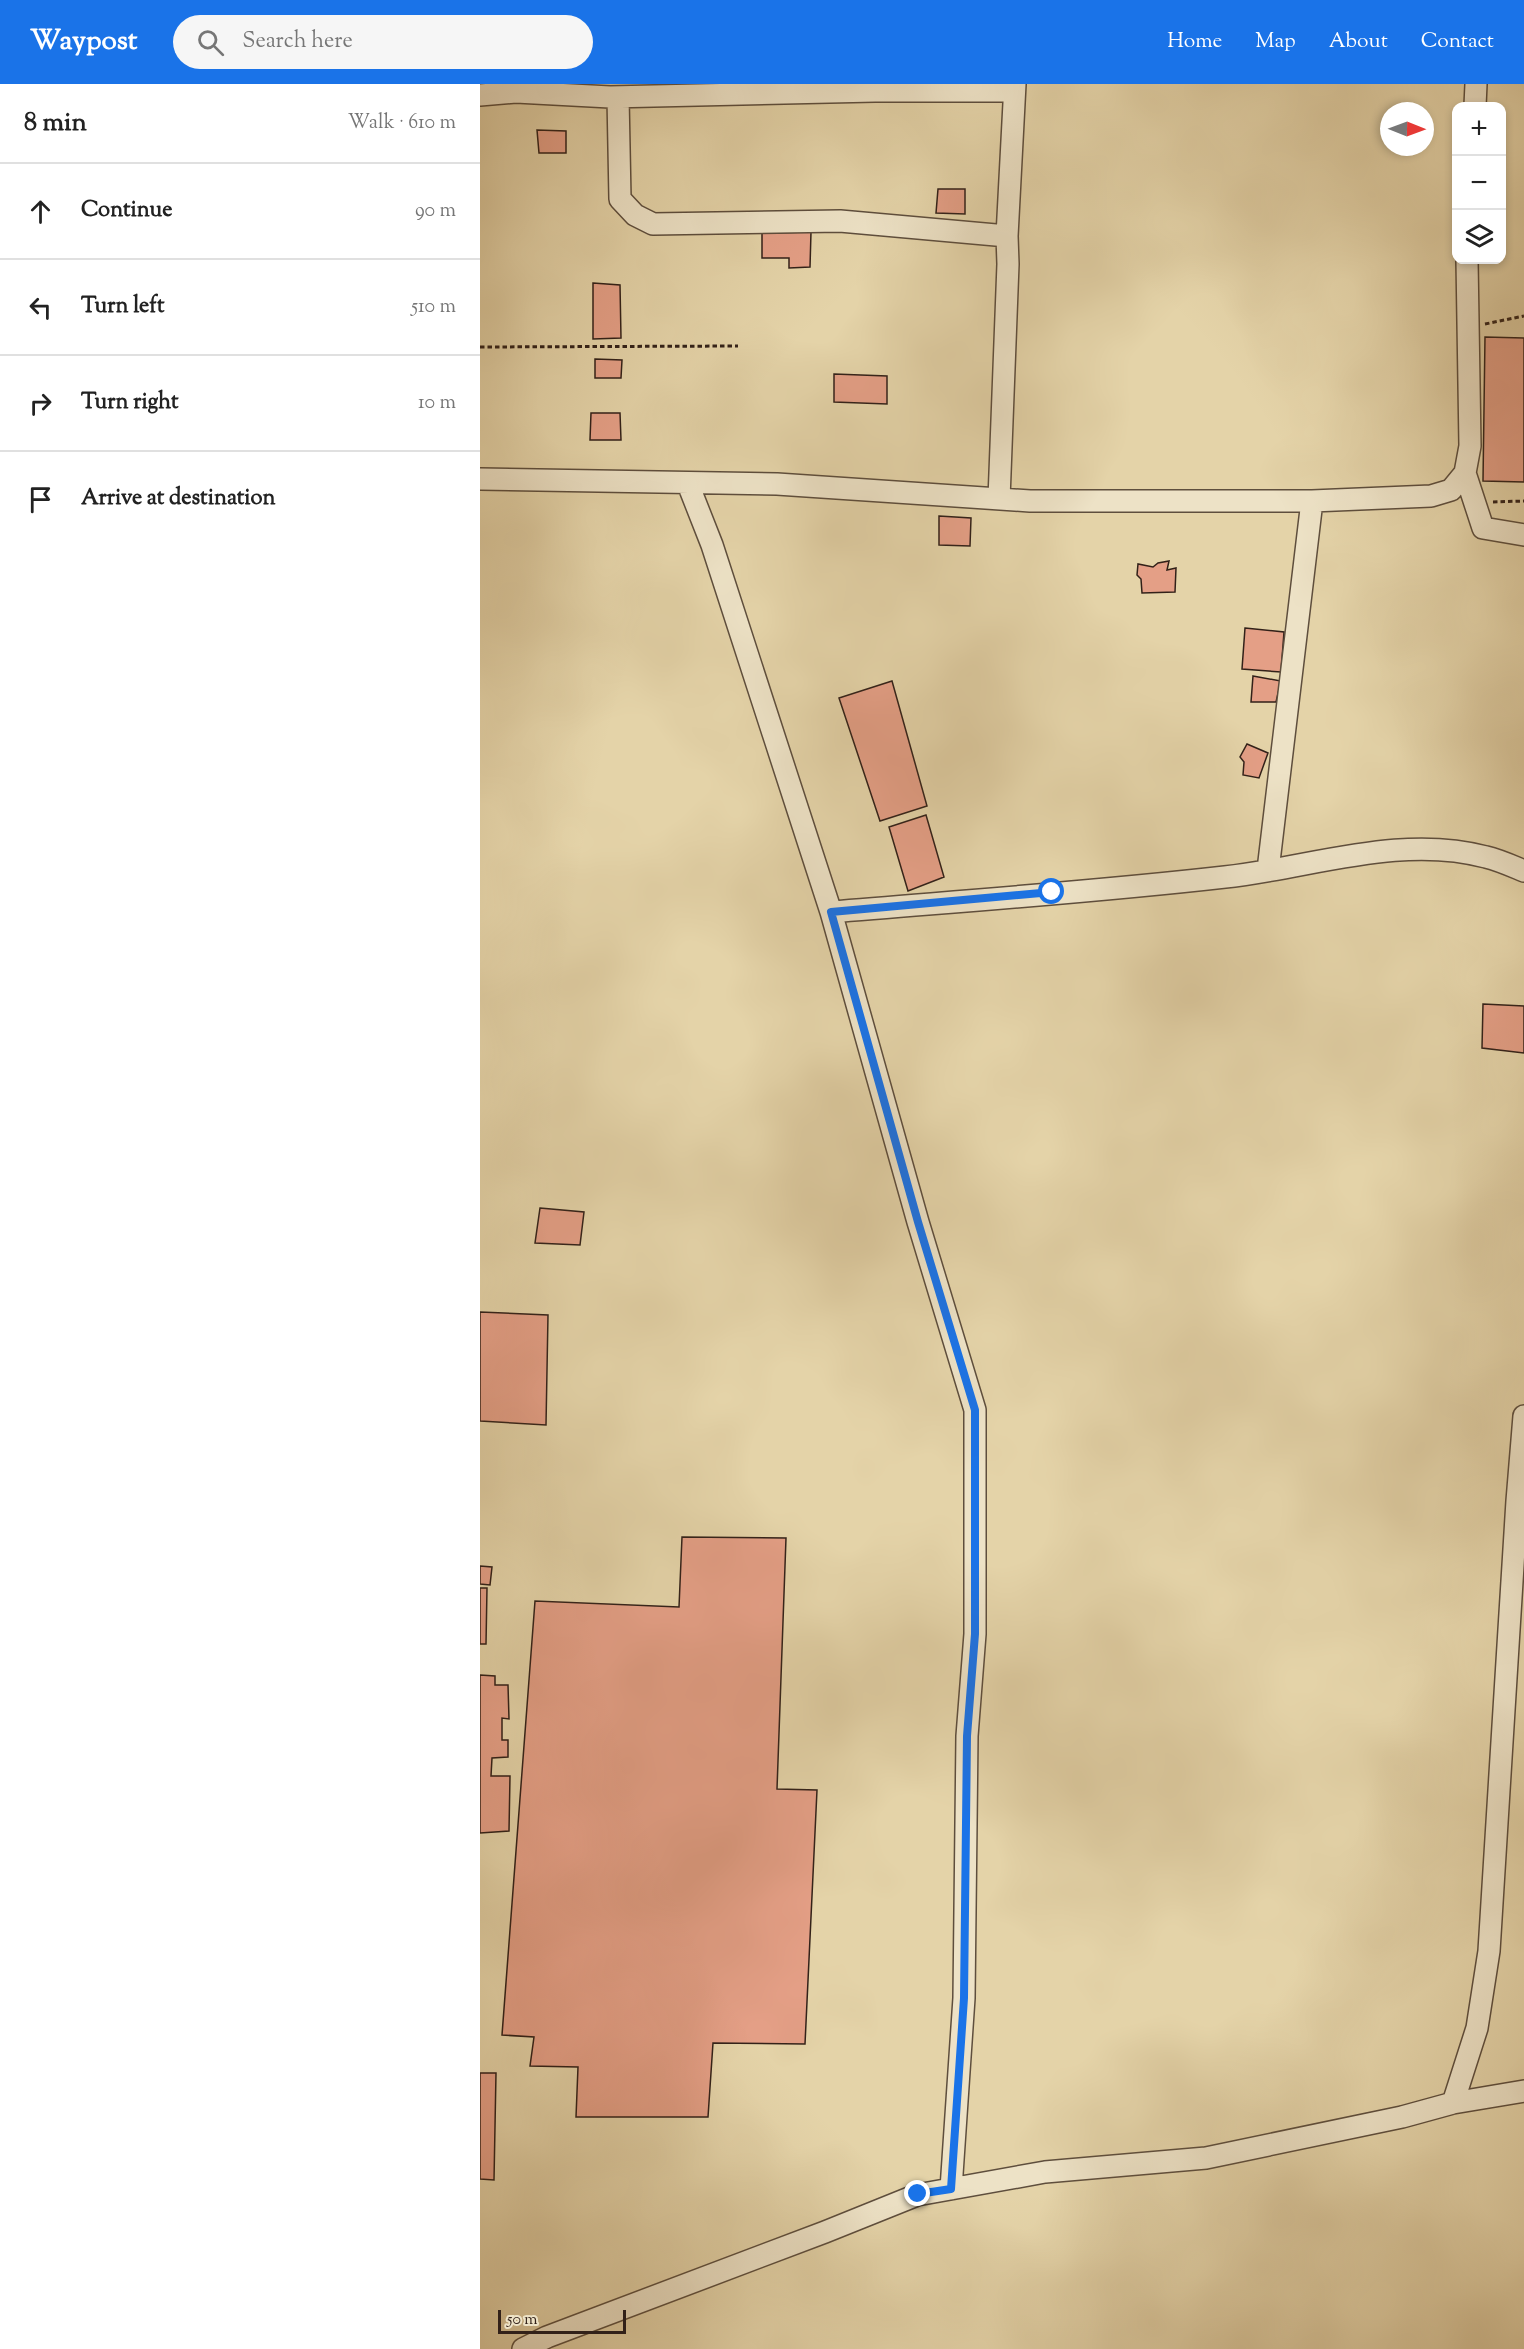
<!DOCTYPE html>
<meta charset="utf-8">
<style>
body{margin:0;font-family:"Sorts Mill Goudy",serif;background:#f6f6f6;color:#222}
.controls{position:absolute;right:18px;top:18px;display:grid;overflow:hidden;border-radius:12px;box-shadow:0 3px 9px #0003}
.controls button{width:54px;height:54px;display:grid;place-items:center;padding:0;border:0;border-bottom:2px solid #e0e0e0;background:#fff;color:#222;font:30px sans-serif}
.compass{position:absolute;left:900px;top:18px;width:54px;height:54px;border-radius:50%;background:#fff;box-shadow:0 3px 9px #0003;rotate:91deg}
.scale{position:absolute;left:18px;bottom:15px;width:128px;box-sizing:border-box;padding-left:6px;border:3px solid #322119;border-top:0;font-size:16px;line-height:21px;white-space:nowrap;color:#322119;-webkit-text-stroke:4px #ede2c6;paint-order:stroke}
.stop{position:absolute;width:18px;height:18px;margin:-14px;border:4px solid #1a73e8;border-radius:50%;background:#fff}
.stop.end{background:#1a73e8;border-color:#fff;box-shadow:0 2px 6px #0008}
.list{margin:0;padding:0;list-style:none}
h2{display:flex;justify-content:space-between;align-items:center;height:78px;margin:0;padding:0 24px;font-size:26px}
h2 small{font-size:20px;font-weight:400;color:#767676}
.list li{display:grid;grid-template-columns:39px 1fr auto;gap:18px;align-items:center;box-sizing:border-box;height:96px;padding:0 24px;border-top:2px solid #e0e0e0}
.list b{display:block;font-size:22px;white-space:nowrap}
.list em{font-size:20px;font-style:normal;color:#767676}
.icon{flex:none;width:33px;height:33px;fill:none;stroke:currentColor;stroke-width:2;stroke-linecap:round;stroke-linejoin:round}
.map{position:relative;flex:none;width:1044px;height:2265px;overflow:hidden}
header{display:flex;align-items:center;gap:36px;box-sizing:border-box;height:84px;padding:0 30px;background:#1a73e8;color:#fff}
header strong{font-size:28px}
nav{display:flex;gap:33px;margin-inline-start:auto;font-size:21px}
.search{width:420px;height:54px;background:#f6f6f6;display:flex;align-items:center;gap:15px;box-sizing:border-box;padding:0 21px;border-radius:33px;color:#767676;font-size:22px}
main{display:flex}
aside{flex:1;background:#fff}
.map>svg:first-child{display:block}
.building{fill:#e49f86;stroke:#322119;stroke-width:1.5}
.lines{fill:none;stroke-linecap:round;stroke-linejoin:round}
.street-casing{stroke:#5e4e3d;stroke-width:24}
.path{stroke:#322119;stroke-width:3;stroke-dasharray:4.5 3;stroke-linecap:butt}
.street{stroke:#ede2c6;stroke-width:21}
.route{stroke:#1a73e8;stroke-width:8}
</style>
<header>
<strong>Waypost</strong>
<div class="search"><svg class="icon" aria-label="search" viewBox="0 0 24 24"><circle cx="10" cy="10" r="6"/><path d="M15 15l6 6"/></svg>Search here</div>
<nav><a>Home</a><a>Map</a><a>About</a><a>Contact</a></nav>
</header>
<main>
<aside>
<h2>8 min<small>Walk · 610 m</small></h2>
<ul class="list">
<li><svg class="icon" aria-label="ahead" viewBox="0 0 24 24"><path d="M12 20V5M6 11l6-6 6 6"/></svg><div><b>Continue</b></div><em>90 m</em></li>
<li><svg class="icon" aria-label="left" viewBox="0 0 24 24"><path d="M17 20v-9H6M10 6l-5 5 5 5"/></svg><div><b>Turn left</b></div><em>510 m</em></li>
<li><svg class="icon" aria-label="right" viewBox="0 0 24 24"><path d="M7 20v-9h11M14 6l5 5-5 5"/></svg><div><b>Turn right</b></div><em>10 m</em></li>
<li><svg class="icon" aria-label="arrive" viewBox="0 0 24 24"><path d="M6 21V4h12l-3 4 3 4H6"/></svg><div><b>Arrive at destination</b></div></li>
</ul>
</aside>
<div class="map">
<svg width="1044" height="2265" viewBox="0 0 1044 2265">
<rect width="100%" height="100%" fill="#e4d3a8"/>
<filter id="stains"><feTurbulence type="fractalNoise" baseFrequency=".00333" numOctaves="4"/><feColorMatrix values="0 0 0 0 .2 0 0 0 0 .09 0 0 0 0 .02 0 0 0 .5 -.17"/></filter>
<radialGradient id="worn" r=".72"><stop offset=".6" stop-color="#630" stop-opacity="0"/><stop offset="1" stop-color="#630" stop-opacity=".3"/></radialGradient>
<path class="building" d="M 57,46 L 86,47 L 86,69 L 59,69 Z
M 458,105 L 485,105 L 485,130 L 456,129 Z
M 331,148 L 330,183 L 309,184 L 309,174 L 282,174 L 282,149 Z
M 113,199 L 140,201 L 141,254 L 113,255 Z
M 1005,253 L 1044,254 L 1044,398 L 1003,397 Z
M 115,275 L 142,276 L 141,294 L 115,294 Z
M 354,290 L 407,292 L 407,320 L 354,318 Z
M 111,329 L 140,329 L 141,356 L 110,356 Z
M 459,432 L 491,434 L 490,462 L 459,461 Z
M 689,477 L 687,486 L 696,484 L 695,508 L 662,509 L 661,495 L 657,491 L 658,480 L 673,483 L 678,479 Z
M 765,544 L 804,548 L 801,588 L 762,585 Z
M 773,592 L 801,597 L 796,618 L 771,618 Z
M 412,597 L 447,722 L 400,737 L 359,614 Z
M 767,660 L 788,669 L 779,694 L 763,691 L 764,678 L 760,673 Z
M 446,731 L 464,793 L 428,807 L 409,743 Z
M 1003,920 L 1044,922 L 1044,969 L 1002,964 Z
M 60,1124 L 104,1128 L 100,1161 L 55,1159 Z
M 0,1228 L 68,1231 L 66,1341 L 0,1337 Z
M 202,1453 L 306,1454 L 297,1705 L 337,1706 L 325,1960 L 233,1959 L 228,2033 L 96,2033 L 98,1983 L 50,1982 L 54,1953 L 22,1951 L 55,1517 L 199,1523 Z
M 0,1482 L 12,1483 L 10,1501 L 0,1500 Z
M 0,1504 L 7,1504 L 6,1560 L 0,1560 Z
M 0,1591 L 15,1592 L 15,1601 L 28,1601 L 29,1635 L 22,1634 L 22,1656 L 28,1656 L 28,1673 L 12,1674 L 11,1692 L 30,1692 L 29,1747 L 0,1749 Z
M 0,1989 L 16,1989 L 14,2096 L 0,2095 Z"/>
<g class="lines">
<g class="street-casing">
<path id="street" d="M 0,11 L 36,8 L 130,13 L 395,7 L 534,7
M 138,13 L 140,115 L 155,131 L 173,140 L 360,137 L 527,152
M 995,22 L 996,0
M 985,389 L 1003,444 L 1044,451
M 0,395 L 297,400 L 550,417 L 832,417 L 951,412 L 971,406 L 985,389 L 990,362 L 987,176
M 208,400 L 232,461 L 351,828 L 438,1138 L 495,1326 L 495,1550 L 487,1652 L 484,1914 L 471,2105
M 519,415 L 528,180 L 527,152 L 535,0
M 788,786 L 832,417
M 351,828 C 482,817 614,808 745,793 C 830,784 920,750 1006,773 C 1019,776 1032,782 1044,787
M 973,2019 L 997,1944 L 1009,1867 L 1037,1417 L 1044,1332
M 43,2265 L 67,2253 L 345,2148 L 437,2111 L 565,2088 L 726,2074 L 922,2033 L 973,2019 L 1044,2007"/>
</g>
<path class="path" d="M 1005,240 L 1044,232
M 0,263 L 258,262
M 1013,418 L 1044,417"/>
<use href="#street" class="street"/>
</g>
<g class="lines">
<path class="route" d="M 438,2110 L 471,2105 L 484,1914 L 487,1652 L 495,1550 L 495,1326 L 438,1138 L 351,828 L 572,808"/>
</g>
<rect width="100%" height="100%" filter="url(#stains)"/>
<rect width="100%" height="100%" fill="url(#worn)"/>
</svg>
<div class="controls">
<button>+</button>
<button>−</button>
<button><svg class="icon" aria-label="layers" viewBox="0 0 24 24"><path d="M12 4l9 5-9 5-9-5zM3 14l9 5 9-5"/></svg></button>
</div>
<svg class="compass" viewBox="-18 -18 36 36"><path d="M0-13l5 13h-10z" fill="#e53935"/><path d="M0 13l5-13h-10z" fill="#767676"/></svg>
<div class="scale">50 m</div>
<div class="stop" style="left:572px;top:808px"></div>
<div class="stop end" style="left:438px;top:2110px"></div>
</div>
</main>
